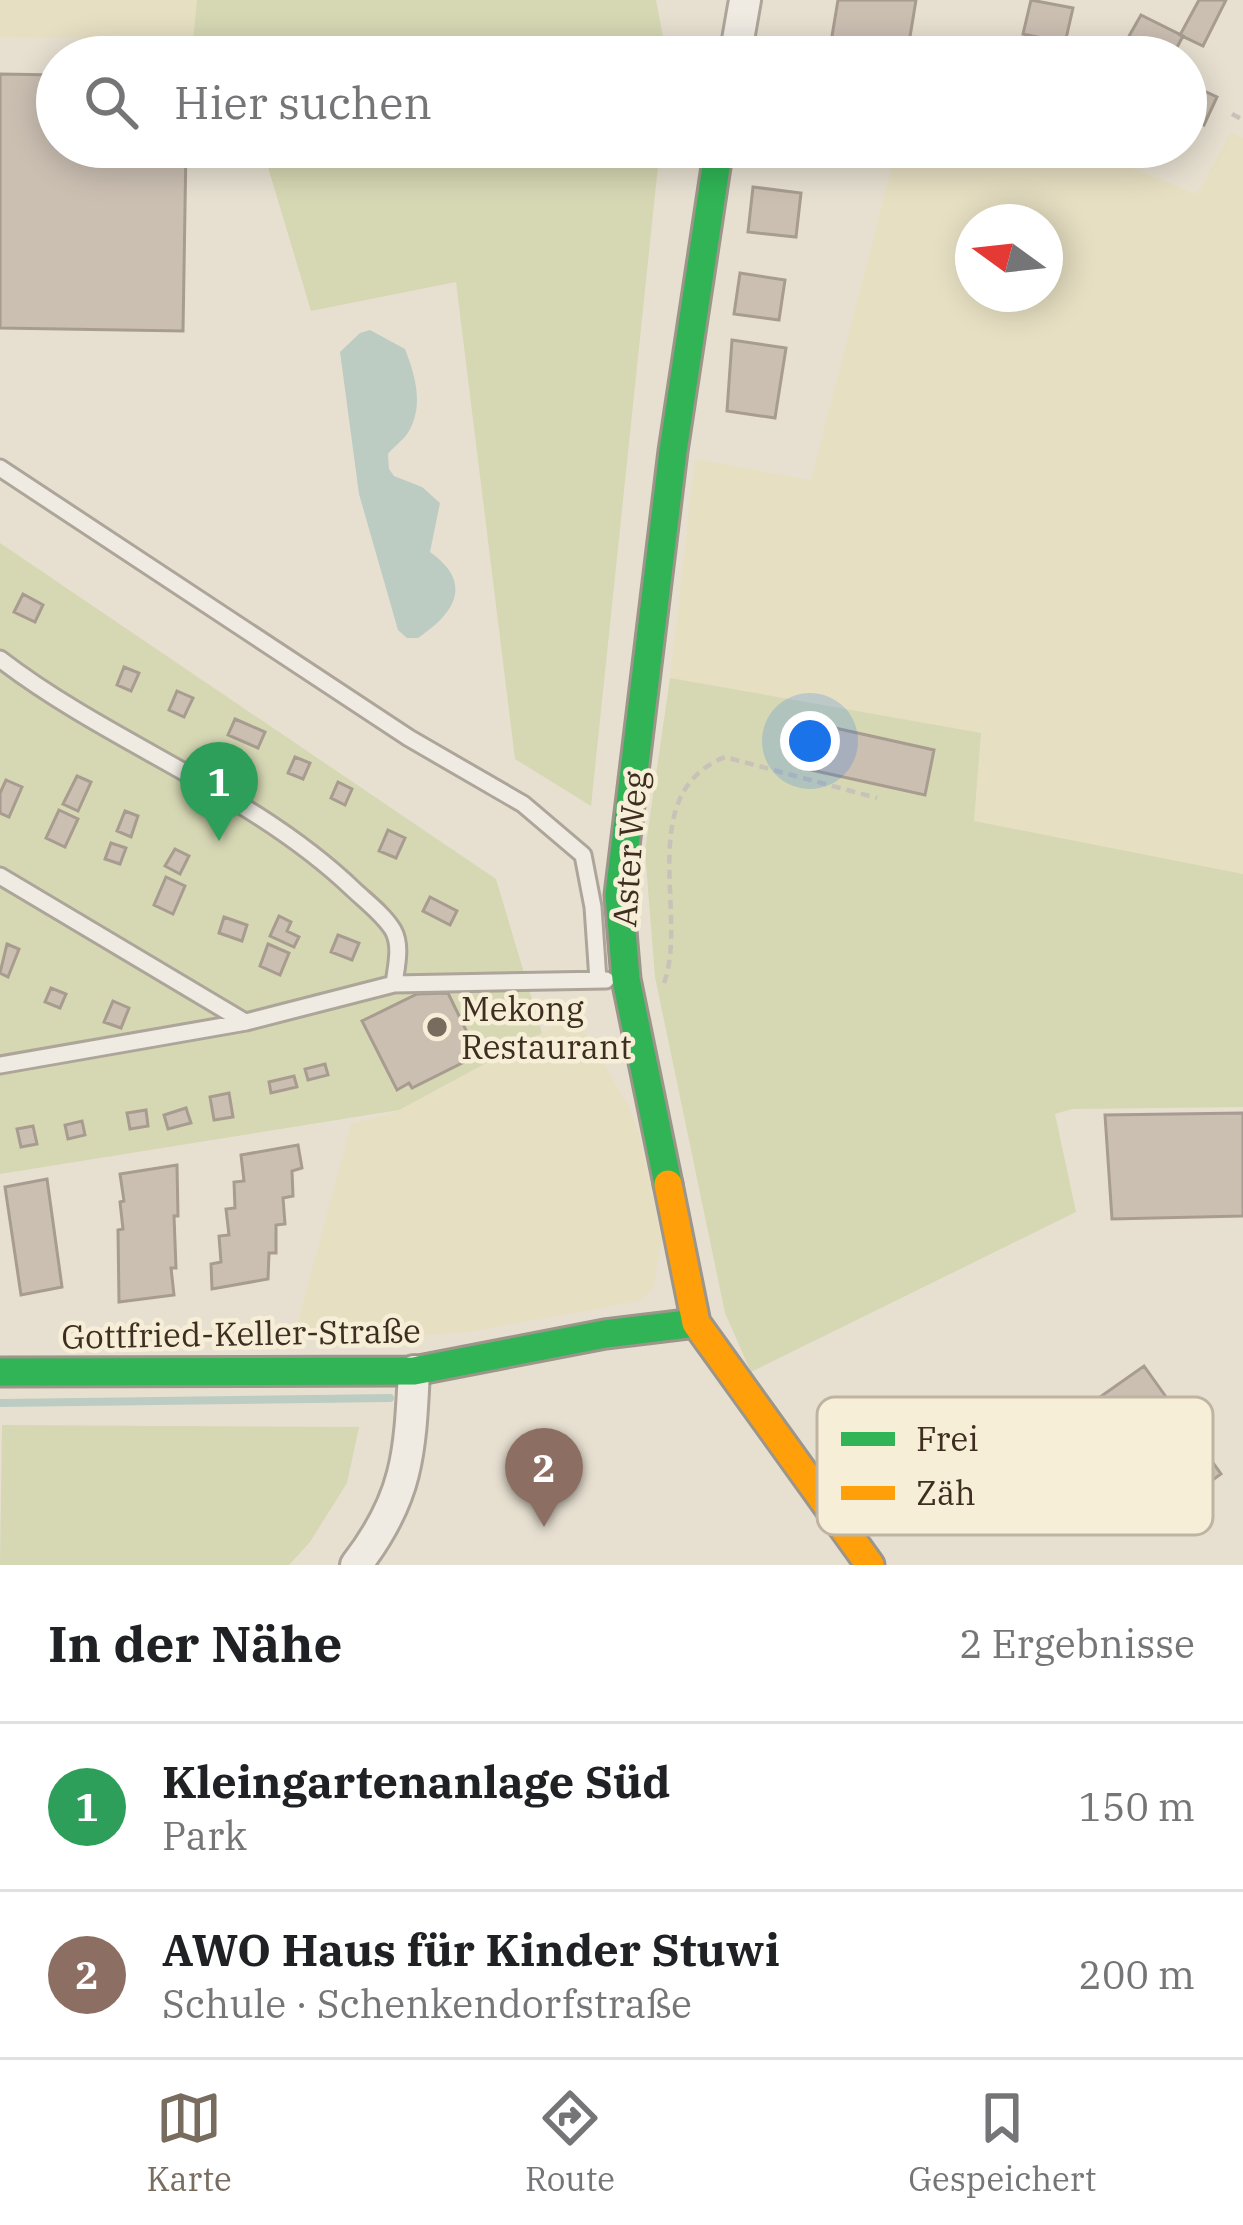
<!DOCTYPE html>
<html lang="de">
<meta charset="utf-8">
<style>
body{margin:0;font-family:"IBM Plex Serif",serif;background:#f2f2f2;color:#202124}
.compass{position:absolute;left:955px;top:204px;width:108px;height:108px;border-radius:50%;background:#fff;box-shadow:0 6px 30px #0003;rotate:285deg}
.you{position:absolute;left:810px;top:741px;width:42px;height:42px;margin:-30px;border:9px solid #fff;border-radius:50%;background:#1a73e8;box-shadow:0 0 0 18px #1a73e833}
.badge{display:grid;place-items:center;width:78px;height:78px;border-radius:50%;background:#786c5e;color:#fff;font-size:39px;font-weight:700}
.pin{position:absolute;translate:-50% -99px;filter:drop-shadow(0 3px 6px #0008)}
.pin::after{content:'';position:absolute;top:63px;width:42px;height:36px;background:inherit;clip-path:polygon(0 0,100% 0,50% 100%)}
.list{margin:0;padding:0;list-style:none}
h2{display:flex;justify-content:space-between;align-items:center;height:156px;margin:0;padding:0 48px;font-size:51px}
h2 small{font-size:39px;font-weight:400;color:#757577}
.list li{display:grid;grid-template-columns:78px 1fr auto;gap:36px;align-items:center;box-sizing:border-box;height:168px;padding:0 48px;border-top:3px solid #e0e0e0}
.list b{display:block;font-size:45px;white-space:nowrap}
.list p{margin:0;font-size:39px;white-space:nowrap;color:#757577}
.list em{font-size:39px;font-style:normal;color:#757577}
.icon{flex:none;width:66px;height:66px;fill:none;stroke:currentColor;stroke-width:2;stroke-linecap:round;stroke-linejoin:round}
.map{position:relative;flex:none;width:1243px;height:1565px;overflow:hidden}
.search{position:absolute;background:#fff;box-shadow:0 6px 30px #0003;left:36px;right:36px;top:36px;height:132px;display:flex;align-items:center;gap:30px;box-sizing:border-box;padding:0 42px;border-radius:66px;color:#757577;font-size:45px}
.sheet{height:492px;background:#fff}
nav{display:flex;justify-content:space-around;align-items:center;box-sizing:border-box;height:168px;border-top:3px solid #e0e0e0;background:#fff;font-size:33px;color:#757577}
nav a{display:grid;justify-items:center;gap:6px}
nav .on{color:#786c5e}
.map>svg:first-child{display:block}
.farmland{fill:#e6dfc2;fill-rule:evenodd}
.green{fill:#d6d7b3}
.water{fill:#bcccc2}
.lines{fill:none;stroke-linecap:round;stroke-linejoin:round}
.stream{stroke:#bcccc2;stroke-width:8}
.building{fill:#cbbfb2;stroke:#a89c90;stroke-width:3}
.lane-casing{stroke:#ada599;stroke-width:21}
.street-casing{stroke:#ada599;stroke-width:36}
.fast-casing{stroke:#9c958a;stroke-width:33}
.slow-casing{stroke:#9c958a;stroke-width:33}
.path{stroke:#c8c2b9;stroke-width:4.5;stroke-dasharray:9 6;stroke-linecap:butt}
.lane{stroke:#efebe3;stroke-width:15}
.street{stroke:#efebe3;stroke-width:30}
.fast{stroke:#30b455;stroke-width:27}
.slow{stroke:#ff9f0a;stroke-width:27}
.poi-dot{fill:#786c5e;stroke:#f7eed8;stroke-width:4.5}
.labels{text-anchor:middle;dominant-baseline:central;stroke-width:9;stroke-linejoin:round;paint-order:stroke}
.street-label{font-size:33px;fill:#3d2e20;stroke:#f7eed8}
.poi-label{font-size:33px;fill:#3d2e20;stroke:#f7eed8;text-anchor:start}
.key{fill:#f7eed8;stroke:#bfb4a1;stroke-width:3}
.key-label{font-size:33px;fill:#3d2e20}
</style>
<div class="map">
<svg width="1243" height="1565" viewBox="0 0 1243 1565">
<rect width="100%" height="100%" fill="#e7e0d1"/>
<path class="farmland" d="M 0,0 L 197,0 L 193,40 L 0,37 Z
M 1231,132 L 1243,138 L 1243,874 L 974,821 L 980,733 L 670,678 L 695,459 L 811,480 L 897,147 L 1079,147 L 1197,194 ZM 973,222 L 1045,222 L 1045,294 L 973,294 Z
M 575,1015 L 628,1105 L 639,1133 L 662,1242 L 653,1288 L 640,1301 L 469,1332 L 389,1338 L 295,1333 L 351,1124 L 390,1114 Z"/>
<path class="green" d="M 197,0 L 656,0 L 667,57 L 236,57 L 231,42 L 193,40 Z
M 262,147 L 660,147 L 591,806 L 515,759 L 456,282 L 311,311 Z
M 0,543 L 496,879 L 542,1033 L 399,1110 L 0,1174 Z
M 670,678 L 981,733 L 974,821 L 1243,874 L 1243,1107 L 1072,1109 L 1055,1114 L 1076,1212 L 751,1372 L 725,1313 L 655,977 L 645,851 Z
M 2,1425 L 359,1427 L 347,1483 L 310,1542 L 289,1565 L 0,1565 Z"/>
<path class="water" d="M 370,330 L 405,349 C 415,375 424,404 409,431 C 404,440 395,445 388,454 L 389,469 L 394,476 L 422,487 L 440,503 L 430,552 C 474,583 455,613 418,638 L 407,638 L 398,630 L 359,494 L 340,352 L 360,333 Z"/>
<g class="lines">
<path class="stream" d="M 0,1403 L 390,1398"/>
</g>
<path class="building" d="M 838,0 L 916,0 L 907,55 L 831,42 Z
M 1031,0 L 1073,8 L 1065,43 L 1023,34 Z
M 1199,0 L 1226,0 L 1203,46 L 1180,35 Z
M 1141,15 L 1183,36 L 1172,57 L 1129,36 Z
M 0,74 L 57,75 L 57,147 L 186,147 L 183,331 L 0,328 Z
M 1187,83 L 1217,97 L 1204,125 L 1186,116 Z
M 753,187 L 801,193 L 796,237 L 748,232 Z
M 740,273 L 785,280 L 779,320 L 734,314 Z
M 732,340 L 786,348 L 775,418 L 727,411 Z
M 23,594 L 43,605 L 35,622 L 14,612 Z
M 124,667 L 139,673 L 131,691 L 117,685 Z
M 177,691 L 193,698 L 184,717 L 169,710 Z
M 235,719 L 265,732 L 258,748 L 228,735 Z
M 817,724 L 934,750 L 925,795 L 807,769 Z
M 295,757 L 310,763 L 303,779 L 288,773 Z
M 77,776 L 91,782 L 78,811 L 63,804 Z
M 6,780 L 22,787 L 9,817 L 0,813 L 0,793 Z
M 338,782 L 352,789 L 345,805 L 331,798 Z
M 59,810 L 78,819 L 65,847 L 46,838 Z
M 125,811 L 138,816 L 131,837 L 117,831 Z
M 388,830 L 405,838 L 396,858 L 379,851 Z
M 111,843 L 126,848 L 120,864 L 105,859 Z
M 175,849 L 189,856 L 180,874 L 165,866 Z
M 166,877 L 185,886 L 173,914 L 154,905 Z
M 430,897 L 457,911 L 450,925 L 423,911 Z
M 279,916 L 291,922 L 287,931 L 299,937 L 294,947 L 270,936 Z
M 224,917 L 247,925 L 242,941 L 219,933 Z
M 338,935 L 359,943 L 352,960 L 331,952 Z
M 7,944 L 19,949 L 8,977 L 0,973 Z
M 268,944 L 289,953 L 280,975 L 260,966 Z
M 51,988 L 66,994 L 60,1008 L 45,1002 Z
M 448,993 L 478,1055 L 412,1088 L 409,1083 L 397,1090 L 362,1021 L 417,994 Z
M 113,1001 L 129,1008 L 121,1028 L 104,1022 Z
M 325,1064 L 328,1075 L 308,1080 L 305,1069 Z
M 294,1076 L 297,1087 L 271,1093 L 269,1082 Z
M 229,1093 L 233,1117 L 214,1120 L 210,1097 Z
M 186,1108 L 191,1123 L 168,1129 L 164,1115 Z
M 146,1110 L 148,1126 L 130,1129 L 127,1113 Z
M 1243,1113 L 1243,1216 L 1112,1219 L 1105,1115 Z
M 82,1121 L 85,1135 L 68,1139 L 65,1125 Z
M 33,1126 L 37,1144 L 21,1147 L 17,1129 Z
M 298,1145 L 302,1168 L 292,1171 L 293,1196 L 283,1198 L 285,1224 L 276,1225 L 276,1253 L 269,1253 L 268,1279 L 212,1289 L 211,1264 L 221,1262 L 219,1236 L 229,1235 L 226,1209 L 235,1208 L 234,1182 L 244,1181 L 241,1155 Z
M 177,1165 L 178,1216 L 174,1216 L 176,1268 L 171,1268 L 174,1295 L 119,1302 L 118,1230 L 123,1229 L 120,1202 L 124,1201 L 120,1174 Z
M 47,1179 L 62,1287 L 21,1295 L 5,1187 Z
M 1144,1366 L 1221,1474 L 1157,1520 L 1080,1411 Z"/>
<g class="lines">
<g class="lane-casing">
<path id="lane" d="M 0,468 L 409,738 L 523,804 L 583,855 L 593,907 L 598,980
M 0,659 C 112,745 252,792 354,890 C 367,902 384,915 393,930 C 402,946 396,967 394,984
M 0,876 L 245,1022
M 0,1065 L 246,1022 L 394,984 L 606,980"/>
</g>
<g class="street-casing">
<path id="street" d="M 735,57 L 745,0
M 356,1565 C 408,1498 410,1453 414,1371"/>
</g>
<g class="fast-casing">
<path id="fast" d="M 668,1184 L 626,979 L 619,895 L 673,451 L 719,147
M 0,1372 L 414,1371 L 605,1334 L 696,1323"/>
</g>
<g class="slow-casing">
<path id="slow" d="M 668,1184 L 696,1323 L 870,1565"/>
</g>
<path class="path" d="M 1232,114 L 1243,120
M 664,983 C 689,915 633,794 725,757 L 877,798"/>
<use href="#lane" class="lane"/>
<use href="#street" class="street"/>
<use href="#fast" class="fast"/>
<use href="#slow" class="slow"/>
</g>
<circle class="poi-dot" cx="437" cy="1027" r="12"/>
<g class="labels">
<g class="street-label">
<text transform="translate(629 849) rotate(-86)">Aster Weg</text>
<text transform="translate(241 1333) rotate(-1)">Gottfried-Keller-Straße</text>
</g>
<g class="poi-label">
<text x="461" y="1008">Mekong<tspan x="461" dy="38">Restaurant</tspan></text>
</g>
</g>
<rect x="817" y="1397" width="396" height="138" rx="18" class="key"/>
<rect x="841" y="1432" width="54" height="14" fill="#30b455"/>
<rect x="841" y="1486" width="54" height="14" fill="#ff9f0a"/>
<g class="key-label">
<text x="916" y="1451">Frei</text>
<text x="916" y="1505">Zäh</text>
</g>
</svg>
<svg class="compass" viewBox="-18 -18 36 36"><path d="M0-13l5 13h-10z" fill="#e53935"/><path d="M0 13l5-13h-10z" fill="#757577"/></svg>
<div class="you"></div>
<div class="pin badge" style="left:219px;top:841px;background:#2e9e5b">1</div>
<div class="pin badge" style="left:544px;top:1527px;background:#8d6e63">2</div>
<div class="search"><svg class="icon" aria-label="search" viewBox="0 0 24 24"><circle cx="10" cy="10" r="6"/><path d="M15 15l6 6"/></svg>Hier suchen</div>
</div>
<section class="sheet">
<h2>In der Nähe<small>2 Ergebnisse</small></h2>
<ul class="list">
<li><span class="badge" style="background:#2e9e5b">1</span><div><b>Kleingartenanlage Süd</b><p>Park</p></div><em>150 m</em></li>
<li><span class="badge" style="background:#8d6e63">2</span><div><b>AWO Haus für Kinder Stuwi</b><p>Schule · Schenkendorfstraße</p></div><em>200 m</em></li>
</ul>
</section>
<nav>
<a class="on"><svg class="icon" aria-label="map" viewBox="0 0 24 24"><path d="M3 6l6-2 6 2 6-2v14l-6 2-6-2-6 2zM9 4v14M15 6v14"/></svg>Karte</a>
<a><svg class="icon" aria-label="directions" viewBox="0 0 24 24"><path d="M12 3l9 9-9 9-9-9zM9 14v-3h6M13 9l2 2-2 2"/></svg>Route</a>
<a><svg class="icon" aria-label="saved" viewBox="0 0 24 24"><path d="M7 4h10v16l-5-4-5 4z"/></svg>Gespeichert</a>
</nav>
